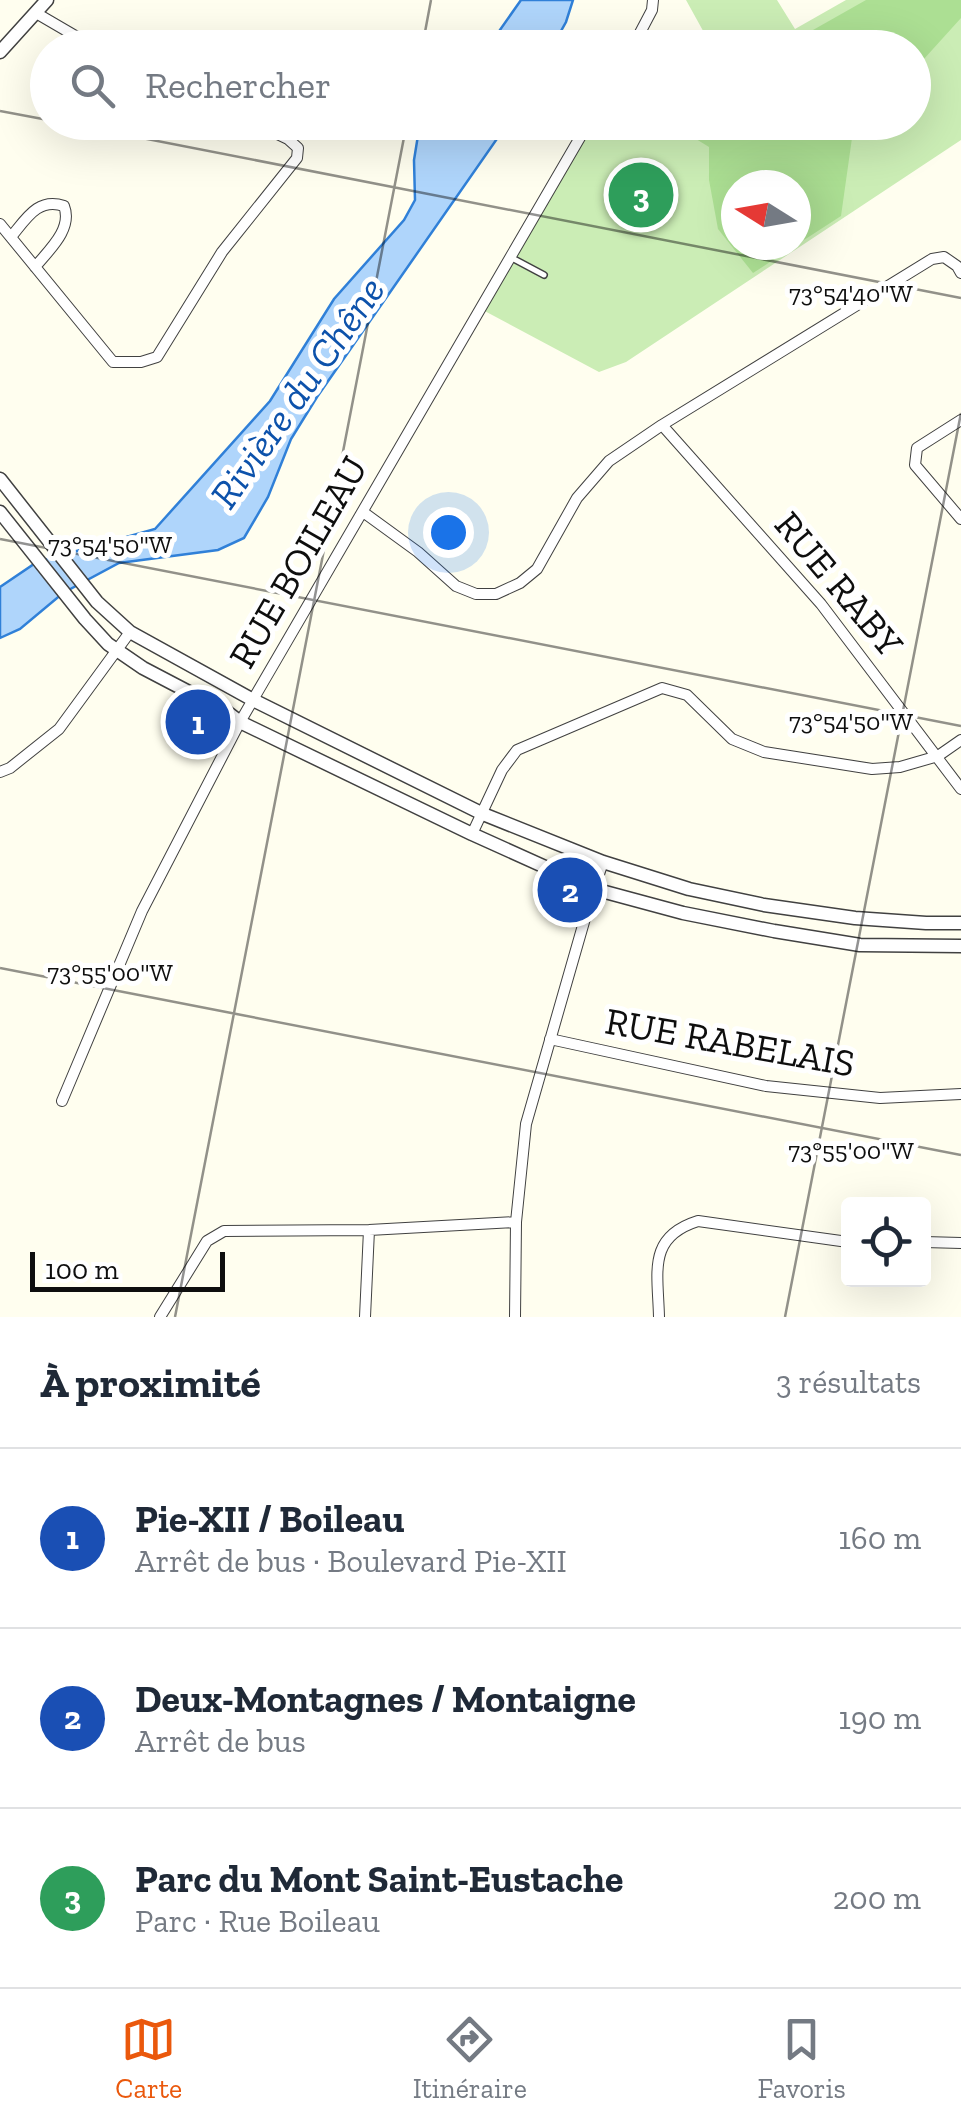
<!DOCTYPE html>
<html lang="fr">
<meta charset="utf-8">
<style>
body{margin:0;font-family:"Zilla Slab",serif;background:#f2f2f3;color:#1f2937}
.controls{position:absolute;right:30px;bottom:30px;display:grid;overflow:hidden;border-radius:10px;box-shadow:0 10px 40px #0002}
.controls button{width:90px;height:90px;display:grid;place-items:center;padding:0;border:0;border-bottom:2px solid #e0e1e3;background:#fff;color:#1f2937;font:50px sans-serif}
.compass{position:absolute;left:721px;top:170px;width:90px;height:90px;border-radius:50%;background:#fff;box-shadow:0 10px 40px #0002;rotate:281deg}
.scale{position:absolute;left:30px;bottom:25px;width:195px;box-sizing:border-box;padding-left:10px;border:5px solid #0e0e0e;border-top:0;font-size:28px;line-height:35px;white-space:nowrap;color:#0e0e0e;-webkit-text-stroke:8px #fff;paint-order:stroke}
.you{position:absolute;left:448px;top:532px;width:35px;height:35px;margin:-25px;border:8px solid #fff;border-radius:50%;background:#1a73e8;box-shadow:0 0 0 15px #1a73e833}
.badge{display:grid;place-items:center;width:65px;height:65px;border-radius:50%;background:#ea580c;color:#fff;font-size:32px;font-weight:700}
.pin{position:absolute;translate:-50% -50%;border:5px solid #fff;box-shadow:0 2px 10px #0006}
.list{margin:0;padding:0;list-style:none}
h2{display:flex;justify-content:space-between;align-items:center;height:130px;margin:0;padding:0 40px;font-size:42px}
h2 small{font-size:32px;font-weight:400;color:#747a83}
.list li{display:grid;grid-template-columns:65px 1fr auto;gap:30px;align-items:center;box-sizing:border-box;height:180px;padding:0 40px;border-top:2px solid #e0e1e3}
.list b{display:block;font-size:38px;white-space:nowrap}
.list p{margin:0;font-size:32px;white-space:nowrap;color:#747a83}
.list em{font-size:32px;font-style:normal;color:#747a83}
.icon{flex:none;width:55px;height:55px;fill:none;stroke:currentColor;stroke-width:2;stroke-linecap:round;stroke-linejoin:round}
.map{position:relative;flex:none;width:961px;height:1317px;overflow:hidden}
.search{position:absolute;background:#fff;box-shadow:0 10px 40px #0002;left:30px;right:30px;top:30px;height:110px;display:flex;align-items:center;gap:25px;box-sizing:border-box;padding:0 35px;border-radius:55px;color:#747a83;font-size:38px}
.sheet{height:670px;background:#fff}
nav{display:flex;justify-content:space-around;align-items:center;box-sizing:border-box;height:140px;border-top:2px solid #e0e1e3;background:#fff;font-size:28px;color:#747a83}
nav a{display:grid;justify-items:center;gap:5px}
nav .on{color:#ea580c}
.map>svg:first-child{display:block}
.green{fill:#cbedb5;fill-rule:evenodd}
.forest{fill:#acdf93;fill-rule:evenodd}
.water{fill:#afd5fb;stroke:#3080d8;stroke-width:2.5}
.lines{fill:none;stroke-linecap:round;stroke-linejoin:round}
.service-casing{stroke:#414141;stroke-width:8}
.minor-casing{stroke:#414141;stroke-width:12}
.tertiary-casing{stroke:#414141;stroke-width:15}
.service{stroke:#fff;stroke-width:5}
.minor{stroke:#fff;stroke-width:10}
.tertiary{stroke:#fff;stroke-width:12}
.ticks{fill:none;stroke:#0e0e0e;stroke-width:2.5;stroke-opacity:0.45}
.labels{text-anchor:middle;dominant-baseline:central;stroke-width:10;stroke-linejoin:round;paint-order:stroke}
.street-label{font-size:38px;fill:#0e0e0e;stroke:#fff}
.water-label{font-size:40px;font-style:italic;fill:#0d52ab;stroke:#fff}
.ticks-label{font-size:25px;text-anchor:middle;fill:#0e0e0e;stroke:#fff;stroke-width:10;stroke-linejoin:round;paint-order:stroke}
</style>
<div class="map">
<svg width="961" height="1317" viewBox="0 0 961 1317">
<rect width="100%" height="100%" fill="#fffeef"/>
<path class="green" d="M 686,0 L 777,0 L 795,29 L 846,0 L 961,0 L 961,140 L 626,362 L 599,372 L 479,308 L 589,123 L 669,122 L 675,126 L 678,122 L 914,122 L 914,48 L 712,47 ZM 736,185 L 796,185 L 796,245 L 736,245 Z"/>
<path class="forest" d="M 866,0 L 961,0 L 961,18 L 914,70 L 914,48 L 783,47 Z
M 679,122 L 866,122 L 866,123 L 852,138 L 841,216 L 753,273 L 718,229 L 709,180 L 709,147 L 675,126 ZM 736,185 L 796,185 L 796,245 L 736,245 Z"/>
<path class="water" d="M 521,0 L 573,0 L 566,22 L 552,47 L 488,47 Z
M 420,123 L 508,123 L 317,397 L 291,439 L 268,497 L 244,538 L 218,550 L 119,563 L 63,593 L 20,629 L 0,638 L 0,587 L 37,562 L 155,529 L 270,401 L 334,299 L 404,220 L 415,200 L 414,160 Z"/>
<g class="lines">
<g class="service-casing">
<path id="service" d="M 512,258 L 544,275"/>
</g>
<g class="minor-casing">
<path id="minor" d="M 36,13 L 96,48
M 632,48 L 652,10 L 653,0
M 0,224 L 113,362 L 141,362 L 157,357 L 222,252 L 297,158 L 298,148 L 288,139 L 252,122
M 11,237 C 26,219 38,197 64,206 C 73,229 49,250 35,267
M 961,420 L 917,448 L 915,465 L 961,519
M 662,425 L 821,604 L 961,789
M 363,512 L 418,552 L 456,586 L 476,594 L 496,594 L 520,583 L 537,569 L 577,498 L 609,461 L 662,425 L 932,259 L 944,257 L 957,266 L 961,273
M 0,772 L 10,768 L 59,729 L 130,632
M 472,834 L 502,770 L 517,750 L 662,688 L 687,695 L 732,739 L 764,752 L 872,769 L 900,767 L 938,756 L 961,740
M 550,1039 L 766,1086 L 880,1098 L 961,1094
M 62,1101 L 142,911 L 240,722 L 589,122
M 924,1242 L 961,1243
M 160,1317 L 207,1241 L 224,1231 L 369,1230 L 516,1222
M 365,1317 L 369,1230
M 515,1317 L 516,1222 L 526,1124 L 590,901 L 603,862
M 659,1317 C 658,1272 647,1237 698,1221 L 848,1242"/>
</g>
<g class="tertiary-casing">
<path id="tertiary" d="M 0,52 L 47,0
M 0,479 L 97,602 L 130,632 L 253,700 L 483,814 L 603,862 L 689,889 L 764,905 L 855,918 L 926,923 L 961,923
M 0,512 L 85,619 L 108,644 L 143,668 L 227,712 L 240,722 L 472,834 L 594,889 L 683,913 L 774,931 L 860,945 L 961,946"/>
</g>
<use href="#service" class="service"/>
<use href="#minor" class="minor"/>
<use href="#tertiary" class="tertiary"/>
</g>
<path class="ticks" d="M 422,48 L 431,0M 0,111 L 48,120M 60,122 L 961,298M 0,539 L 961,726M 0,968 L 961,1155M 175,1317 L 407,122M 785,1317 L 961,413"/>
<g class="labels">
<g class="street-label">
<text transform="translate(298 562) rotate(-60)">RUE BOILEAU</text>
<text transform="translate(839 584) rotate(50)">RUE RABY</text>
<text transform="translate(730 1042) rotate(10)">RUE RABELAIS</text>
</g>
<g class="water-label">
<text transform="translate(297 392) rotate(-55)">Rivière du Chêne</text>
</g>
</g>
<g class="ticks-label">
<text x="851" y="302">73°54'40"W</text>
<text x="110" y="553">73°54'50"W</text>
<text x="851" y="730">73°54'50"W</text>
<text x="110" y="981">73°55'00"W</text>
<text x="851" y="1159">73°55'00"W</text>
</g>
</svg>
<div class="controls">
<button><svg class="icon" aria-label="locate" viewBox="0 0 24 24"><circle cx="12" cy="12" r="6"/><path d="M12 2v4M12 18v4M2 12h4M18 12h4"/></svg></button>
</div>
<svg class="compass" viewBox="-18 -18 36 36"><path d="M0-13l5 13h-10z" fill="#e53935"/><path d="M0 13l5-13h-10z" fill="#747a83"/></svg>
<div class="scale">100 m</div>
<div class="you"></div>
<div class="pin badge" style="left:198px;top:722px;background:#1a4fb4">1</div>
<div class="pin badge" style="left:570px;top:890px;background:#1a4fb4">2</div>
<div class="pin badge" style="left:641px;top:195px;background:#2e9e5b">3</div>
<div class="search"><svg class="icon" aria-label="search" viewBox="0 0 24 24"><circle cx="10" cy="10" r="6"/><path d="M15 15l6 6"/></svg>Rechercher</div>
</div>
<section class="sheet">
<h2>À proximité<small>3 résultats</small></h2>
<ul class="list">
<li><span class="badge" style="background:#1a4fb4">1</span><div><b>Pie-XII / Boileau</b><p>Arrêt de bus · Boulevard Pie-XII</p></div><em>160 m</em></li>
<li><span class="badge" style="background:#1a4fb4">2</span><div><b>Deux-Montagnes / Montaigne</b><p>Arrêt de bus</p></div><em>190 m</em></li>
<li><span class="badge" style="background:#2e9e5b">3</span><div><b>Parc du Mont Saint-Eustache</b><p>Parc · Rue Boileau</p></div><em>200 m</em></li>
</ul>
</section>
<nav>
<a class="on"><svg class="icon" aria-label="map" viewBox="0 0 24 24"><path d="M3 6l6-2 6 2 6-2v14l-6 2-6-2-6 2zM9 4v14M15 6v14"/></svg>Carte</a>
<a><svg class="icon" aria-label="directions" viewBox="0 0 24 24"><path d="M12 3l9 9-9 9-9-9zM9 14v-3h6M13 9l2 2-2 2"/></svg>Itinéraire</a>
<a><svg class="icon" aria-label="saved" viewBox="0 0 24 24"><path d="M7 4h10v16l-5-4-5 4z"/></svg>Favoris</a>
</nav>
